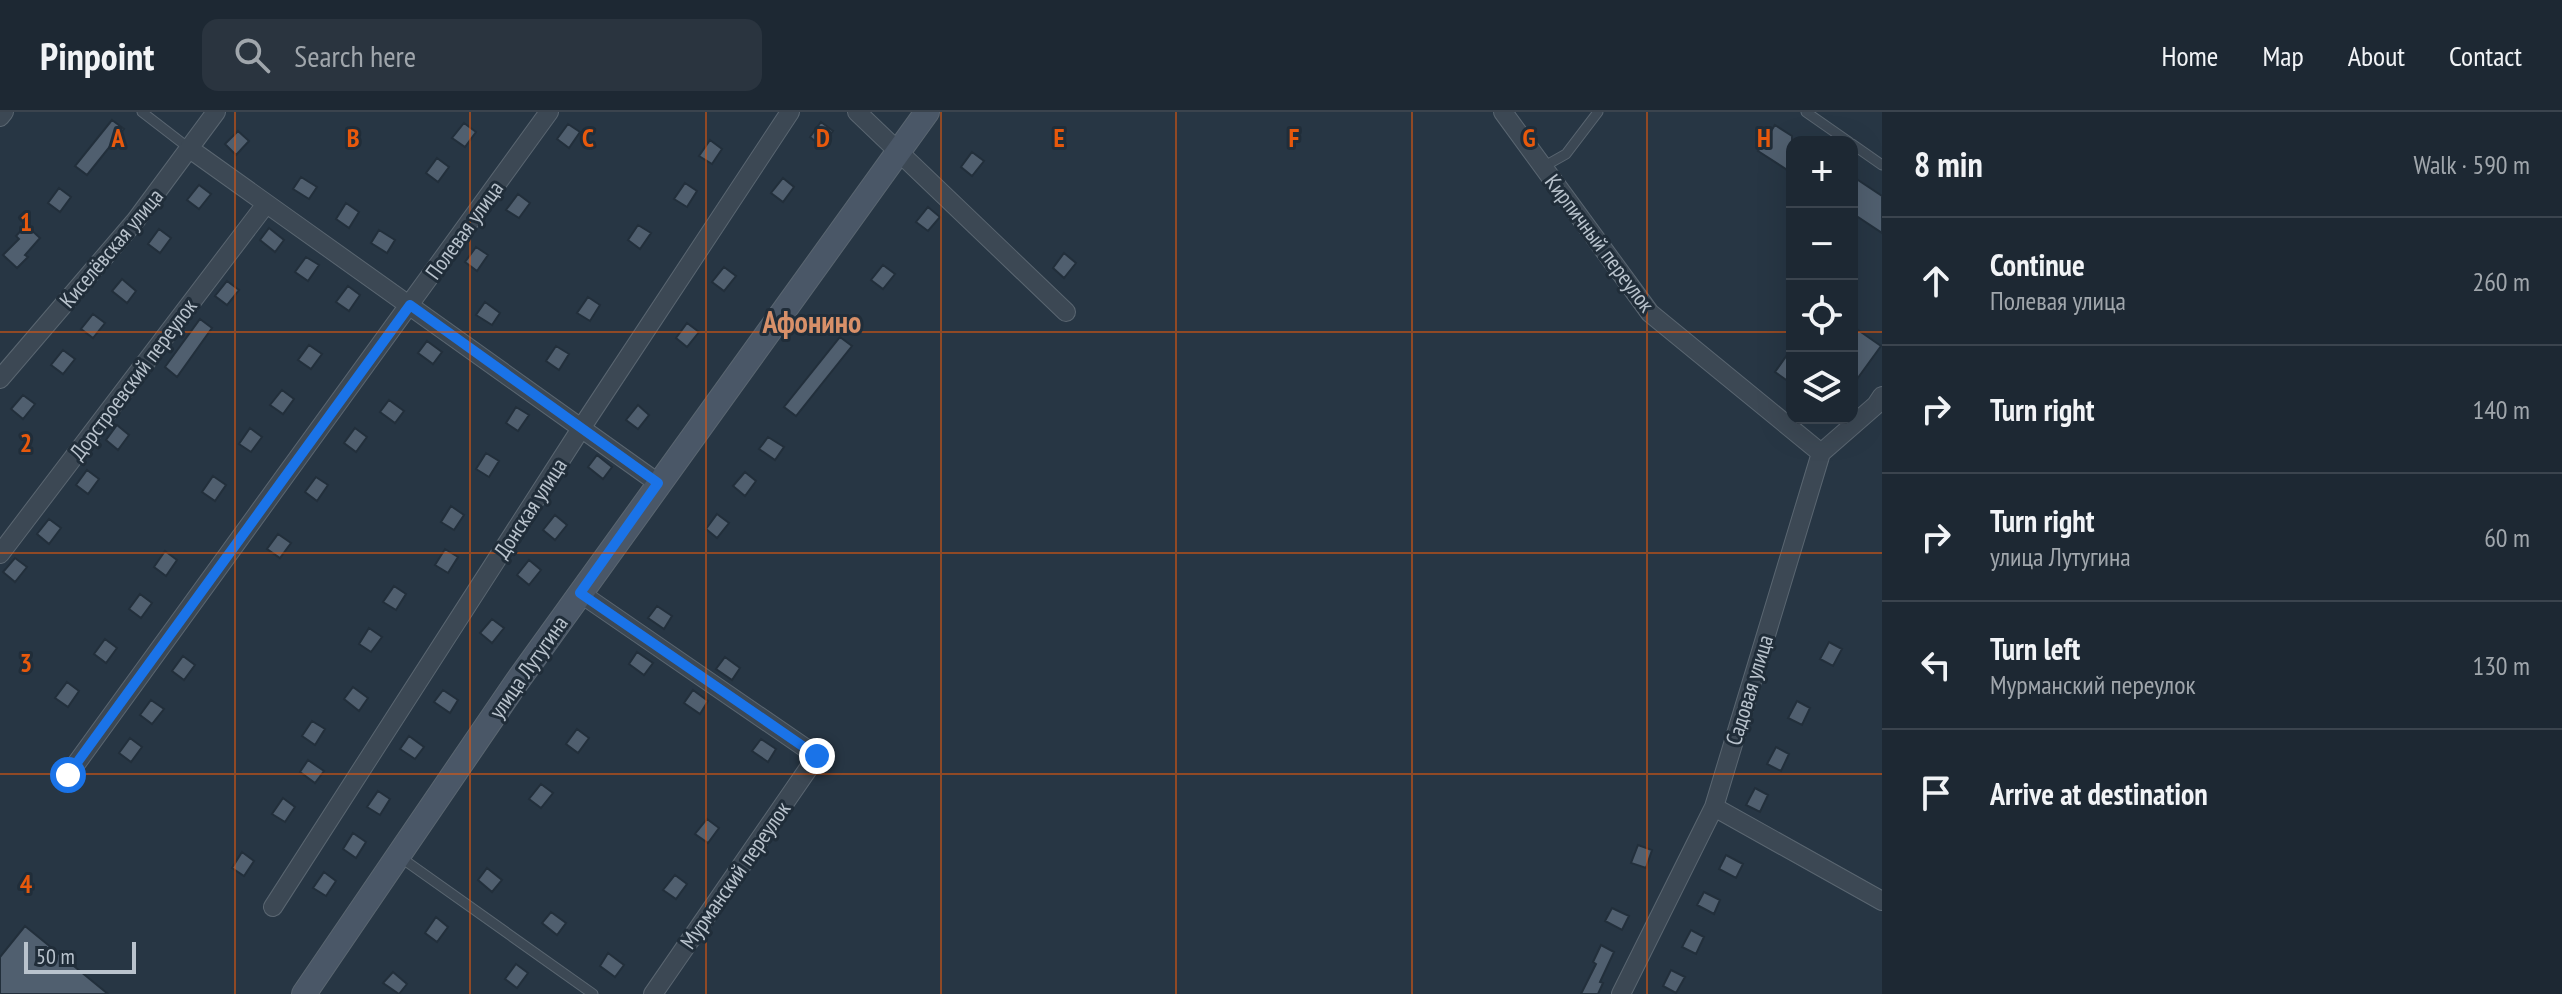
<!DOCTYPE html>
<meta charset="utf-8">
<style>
body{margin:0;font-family:"PT Sans Narrow",sans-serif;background:#2a343f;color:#f1f3f6}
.controls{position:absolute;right:24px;top:24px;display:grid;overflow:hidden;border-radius:16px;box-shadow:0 8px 32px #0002}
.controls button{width:72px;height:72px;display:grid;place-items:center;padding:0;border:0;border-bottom:2px solid #3b444e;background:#1d2833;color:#f1f3f6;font:40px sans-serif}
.scale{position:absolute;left:24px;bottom:20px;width:112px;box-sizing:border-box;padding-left:8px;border:4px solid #b9c3cd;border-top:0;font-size:22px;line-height:28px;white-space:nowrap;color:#b9c3cd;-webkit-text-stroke:6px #202d39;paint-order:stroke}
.stop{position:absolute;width:24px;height:24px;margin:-18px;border:6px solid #1a73e8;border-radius:50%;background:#fff}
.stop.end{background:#1a73e8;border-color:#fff;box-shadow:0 2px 8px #0008}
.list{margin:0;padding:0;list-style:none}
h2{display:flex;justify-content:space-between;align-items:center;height:104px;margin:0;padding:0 32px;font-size:34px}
h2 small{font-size:26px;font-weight:400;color:#a0a6ac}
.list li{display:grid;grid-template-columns:52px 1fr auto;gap:24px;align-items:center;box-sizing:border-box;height:128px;padding:0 32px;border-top:2px solid #3b444e}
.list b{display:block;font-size:30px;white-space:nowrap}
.list p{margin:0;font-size:26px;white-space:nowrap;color:#a0a6ac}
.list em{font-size:26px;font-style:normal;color:#a0a6ac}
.icon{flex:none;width:44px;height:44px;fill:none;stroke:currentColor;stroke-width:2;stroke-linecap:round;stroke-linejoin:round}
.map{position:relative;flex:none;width:1882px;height:882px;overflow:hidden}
header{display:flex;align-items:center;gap:48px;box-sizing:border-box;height:112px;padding:0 40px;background:#1d2833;border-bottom:2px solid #3b444e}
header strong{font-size:38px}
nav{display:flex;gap:44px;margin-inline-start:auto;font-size:28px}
.search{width:560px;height:72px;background:#2a343f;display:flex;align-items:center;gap:20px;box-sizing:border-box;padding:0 28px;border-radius:16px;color:#a0a6ac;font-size:30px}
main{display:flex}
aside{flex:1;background:#1d2833}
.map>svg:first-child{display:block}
.building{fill:#505f6f;stroke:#222f3b;stroke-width:2}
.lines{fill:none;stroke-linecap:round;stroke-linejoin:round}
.lane-casing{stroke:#5a6671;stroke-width:11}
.street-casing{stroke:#5a6671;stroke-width:20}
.secondary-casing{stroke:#5a6671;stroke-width:26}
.lane{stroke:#3c4854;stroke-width:9}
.street{stroke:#3c4854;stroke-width:18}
.secondary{stroke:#4a5767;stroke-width:24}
.route{stroke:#1a73e8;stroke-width:10}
.grid{fill:none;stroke:#e8590c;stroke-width:2;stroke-opacity:0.55}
.labels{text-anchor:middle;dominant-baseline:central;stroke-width:6;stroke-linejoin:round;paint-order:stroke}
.street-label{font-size:22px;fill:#b9c3cd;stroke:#202d39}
.district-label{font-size:30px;font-weight:bold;fill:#d89069;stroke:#202d39}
.grid-label{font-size:26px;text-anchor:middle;font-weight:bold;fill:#e8590c;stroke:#202d39;stroke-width:6;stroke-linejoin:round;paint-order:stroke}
</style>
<header>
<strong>Pinpoint</strong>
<div class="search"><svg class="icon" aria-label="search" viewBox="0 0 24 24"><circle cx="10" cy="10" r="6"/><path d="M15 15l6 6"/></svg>Search here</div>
<nav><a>Home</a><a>Map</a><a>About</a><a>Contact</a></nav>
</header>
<main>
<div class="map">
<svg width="1882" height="882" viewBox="0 0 1882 882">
<rect width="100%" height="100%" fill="#273644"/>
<path class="building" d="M 112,8 L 124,17 L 87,63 L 75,54 Z
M 821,10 L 833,19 L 821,34 L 810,25 Z
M 464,11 L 476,20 L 465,35 L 452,26 Z
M 568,12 L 580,20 L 569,36 L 557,27 Z
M 1775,13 L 1792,24 L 1792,61 L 1758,39 Z
M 238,19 L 249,29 L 236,43 L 225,32 Z
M 710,28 L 722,37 L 712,52 L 699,44 Z
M 972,40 L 984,49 L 972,64 L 961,55 Z
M 437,46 L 449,55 L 438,70 L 426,61 Z
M 1852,64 L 1882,84 L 1882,121 L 1852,101 Z
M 301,65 L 317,75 L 309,87 L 293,77 Z
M 783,66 L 794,75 L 783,90 L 771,81 Z
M 685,71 L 697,79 L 687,95 L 674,87 Z
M 199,73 L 211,82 L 199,97 L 187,88 Z
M 59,76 L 71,85 L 60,100 L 48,91 Z
M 518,82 L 530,91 L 519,106 L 506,98 Z
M 346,91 L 359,100 L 349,116 L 336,107 Z
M 928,95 L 940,105 L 928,119 L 916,110 Z
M 26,113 L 40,126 L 25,143 L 28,145 L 17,156 L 3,143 L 19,127 L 16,124 Z
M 638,113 L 651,121 L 640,137 L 628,128 Z
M 269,116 L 284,128 L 275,140 L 260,128 Z
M 159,117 L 171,126 L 160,141 L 148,132 Z
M 379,118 L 395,128 L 387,141 L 371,131 Z
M 476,135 L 488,143 L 477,159 L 465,150 Z
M 1064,141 L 1076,151 L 1064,166 L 1053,156 Z
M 306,145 L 319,153 L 308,169 L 295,160 Z
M 883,153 L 895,162 L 883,177 L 871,168 Z
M 724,155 L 736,164 L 724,179 L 712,170 Z
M 122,167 L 136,179 L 127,191 L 112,179 Z
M 227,169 L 239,178 L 227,193 L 215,184 Z
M 348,174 L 360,183 L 349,199 L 336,190 Z
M 588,185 L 600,193 L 590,209 L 577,201 Z
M 485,190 L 500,201 L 492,213 L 476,203 Z
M 93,202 L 105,211 L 93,226 L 81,217 Z
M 200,207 L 212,216 L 177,265 L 165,255 Z
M 687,211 L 699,220 L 687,235 L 676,226 Z
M 1858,218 L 1881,234 L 1852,274 L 1852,227 Z
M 840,225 L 852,234 L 796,304 L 784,295 Z
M 427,229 L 442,240 L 433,252 L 418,241 Z
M 309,233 L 322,242 L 311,257 L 298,248 Z
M 556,234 L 569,242 L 559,258 L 546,249 Z
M 1792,236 L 1792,272 L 1775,260 Z
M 63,238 L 75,247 L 63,262 L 51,253 Z
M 282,278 L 294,287 L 283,302 L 270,293 Z
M 23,283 L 35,292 L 23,307 L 11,297 Z
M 389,288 L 404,299 L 395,311 L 380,300 Z
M 638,293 L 649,303 L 638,317 L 626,308 Z
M 516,295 L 529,303 L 518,319 L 506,311 Z
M 117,313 L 129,323 L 118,338 L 106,328 Z
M 250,316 L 262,325 L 251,340 L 239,332 Z
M 355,316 L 367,325 L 356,340 L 344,331 Z
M 768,325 L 784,335 L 775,348 L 759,337 Z
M 486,341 L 499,349 L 489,365 L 476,357 Z
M 597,343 L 612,355 L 603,367 L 588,355 Z
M 87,358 L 99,367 L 88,382 L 76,373 Z
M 745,360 L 756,369 L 745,384 L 733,374 Z
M 213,364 L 226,373 L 215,389 L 202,380 Z
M 316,365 L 328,373 L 317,389 L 305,380 Z
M 451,394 L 464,403 L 454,418 L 441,410 Z
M 717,402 L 729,411 L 717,426 L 706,417 Z
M 555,403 L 567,413 L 555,428 L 543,418 Z
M 49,407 L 61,416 L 49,432 L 37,422 Z
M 278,422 L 291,431 L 280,446 L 267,437 Z
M 445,437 L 458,445 L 448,461 L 435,453 Z
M 165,439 L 177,448 L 166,464 L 154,455 Z
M 15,446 L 27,455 L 15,470 L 3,460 Z
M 529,448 L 541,458 L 529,473 L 517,463 Z
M 394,474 L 406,482 L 396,498 L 383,490 Z
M 140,482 L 152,491 L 141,506 L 129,497 Z
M 657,494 L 672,504 L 664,517 L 648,506 Z
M 492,507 L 504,516 L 492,531 L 480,521 Z
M 369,516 L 382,525 L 371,540 L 359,532 Z
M 105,527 L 117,536 L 106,551 L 94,542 Z
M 1829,530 L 1842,537 L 1833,554 L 1820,547 Z
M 637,540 L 653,551 L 644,563 L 629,552 Z
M 183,544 L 195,553 L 184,568 L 172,559 Z
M 725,545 L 740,556 L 732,568 L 716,557 Z
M 67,570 L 79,579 L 68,595 L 55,586 Z
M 353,575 L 368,586 L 359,599 L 344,587 Z
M 443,578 L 458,588 L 450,601 L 434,590 Z
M 693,578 L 708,589 L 700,602 L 684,591 Z
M 151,588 L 164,597 L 152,612 L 140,603 Z
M 1797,589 L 1810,596 L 1802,613 L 1788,606 Z
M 312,609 L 325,617 L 315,633 L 302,624 Z
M 577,617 L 589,626 L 578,641 L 566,632 Z
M 409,624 L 424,635 L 415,647 L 400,637 Z
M 130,626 L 142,635 L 131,650 L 119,641 Z
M 761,627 L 776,637 L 768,650 L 752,639 Z
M 1776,635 L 1789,642 L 1781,659 L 1767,652 Z
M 308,648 L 324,659 L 315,671 L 300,660 Z
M 541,672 L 553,681 L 541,696 L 529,687 Z
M 1755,676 L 1768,683 L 1760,700 L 1746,693 Z
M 378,679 L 390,687 L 380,703 L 367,695 Z
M 283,686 L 295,695 L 285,710 L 272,702 Z
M 707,707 L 719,716 L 708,731 L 695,722 Z
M 353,721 L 366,730 L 356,746 L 343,737 Z
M 1638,733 L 1652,738 L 1646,756 L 1631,751 Z
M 242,740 L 254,749 L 244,764 L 232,756 Z
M 1726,743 L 1743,752 L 1736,766 L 1719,757 Z
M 487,756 L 502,768 L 492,780 L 478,768 Z
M 324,760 L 336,769 L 326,784 L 313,776 Z
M 675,763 L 687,772 L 676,787 L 663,778 Z
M 1704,780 L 1720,788 L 1714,802 L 1697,793 Z
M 1612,796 L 1629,804 L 1622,818 L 1605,809 Z
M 551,800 L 566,811 L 557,823 L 542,811 Z
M 436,805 L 448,815 L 437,830 L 425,821 Z
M 25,814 L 108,882 L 0,882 L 0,845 Z
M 1691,818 L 1704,825 L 1696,842 L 1682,835 Z
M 1601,833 L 1614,840 L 1600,870 L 1603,871 L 1598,882 L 1581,882 L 1596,852 L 1593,850 Z
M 608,841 L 624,853 L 615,865 L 600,854 Z
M 516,852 L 528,861 L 517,876 L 505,867 Z
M 1671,858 L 1685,865 L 1676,881 L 1663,874 Z
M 393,860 L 407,872 L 399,882 L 383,871 Z"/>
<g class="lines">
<g class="lane-casing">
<path id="lane" d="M 142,0 L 190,37
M 1806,0 L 1849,30
M 1852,32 L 1882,53
M 1543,55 L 1566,42 L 1598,0
M 400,745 L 593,882"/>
</g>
<g class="street-casing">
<path id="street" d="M 857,0 L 1066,200
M 1503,0 L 1650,201 L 1821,341
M 0,5 L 4,0
M 190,37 L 658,371
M 0,267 L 136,108 L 216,0
M 0,442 L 266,92
M 580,481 L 817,644 L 653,882
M 68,663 L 549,0
M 1714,695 L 1882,789
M 273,795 L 582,315 L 790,0
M 1621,882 L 1714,695 L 1821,341 L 1876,293 L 1882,284"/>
</g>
<g class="secondary-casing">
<path id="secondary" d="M 304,882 L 516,571 L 927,0"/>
</g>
<use href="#lane" class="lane"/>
<use href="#street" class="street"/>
<use href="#secondary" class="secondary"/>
</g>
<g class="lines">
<path class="route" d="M 68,663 L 410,193 L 658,371 L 580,481 L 817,644"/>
</g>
<path class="grid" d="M 235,0 L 235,882M 470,0 L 470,882M 706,0 L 706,882M 941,0 L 941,882M 1176,0 L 1176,882M 1412,0 L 1412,882M 1647,0 L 1647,882M 0,220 L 1792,220M 1852,220 L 1882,220M 0,441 L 1882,441M 0,662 L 1882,662"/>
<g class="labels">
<g class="street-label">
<text transform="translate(464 118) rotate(-54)">Полевая улица</text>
<text transform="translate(1600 131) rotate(53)">Кирпичный переулок</text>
<text transform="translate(111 136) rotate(-50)">Киселёвская улица</text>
<text transform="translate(133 267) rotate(-53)">Дорстроевский переулок</text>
<text transform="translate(530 396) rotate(-57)">Донская улица</text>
<text transform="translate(528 555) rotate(-55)">улица Лутугина</text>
<text transform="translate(1749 578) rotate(-73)">Садовая улица</text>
<text transform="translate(735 763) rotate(-55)">Мурманский переулок</text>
</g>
<g class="district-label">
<text x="812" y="209">Афонино</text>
</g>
</g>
<g class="grid-label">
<text x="118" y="35">A</text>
<text x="353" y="35">B</text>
<text x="588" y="35">C</text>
<text x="823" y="35">D</text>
<text x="1059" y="35">E</text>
<text x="1294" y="35">F</text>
<text x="1529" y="35">G</text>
<text x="1764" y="35">H</text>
<text x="26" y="119">1</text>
<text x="26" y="340">2</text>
<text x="26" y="560">3</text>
<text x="26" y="781">4</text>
</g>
</svg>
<div class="controls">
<button>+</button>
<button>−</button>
<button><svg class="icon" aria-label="locate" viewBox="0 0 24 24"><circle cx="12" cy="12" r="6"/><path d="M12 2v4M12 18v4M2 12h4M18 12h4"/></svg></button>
<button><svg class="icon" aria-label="layers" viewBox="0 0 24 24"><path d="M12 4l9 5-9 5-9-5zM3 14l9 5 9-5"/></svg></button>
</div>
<div class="scale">50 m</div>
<div class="stop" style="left:68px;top:663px"></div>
<div class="stop end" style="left:817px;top:644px"></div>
</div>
<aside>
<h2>8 min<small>Walk · 590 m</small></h2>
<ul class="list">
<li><svg class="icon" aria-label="ahead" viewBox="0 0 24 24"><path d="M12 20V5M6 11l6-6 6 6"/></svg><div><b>Continue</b><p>Полевая улица</p></div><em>260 m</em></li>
<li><svg class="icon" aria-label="right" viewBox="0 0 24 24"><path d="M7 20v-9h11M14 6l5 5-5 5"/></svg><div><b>Turn right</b></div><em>140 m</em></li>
<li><svg class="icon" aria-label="right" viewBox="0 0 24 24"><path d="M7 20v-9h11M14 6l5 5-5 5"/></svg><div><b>Turn right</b><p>улица Лутугина</p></div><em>60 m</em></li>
<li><svg class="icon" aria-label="left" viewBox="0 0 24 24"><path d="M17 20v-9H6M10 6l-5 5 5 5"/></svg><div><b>Turn left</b><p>Мурманский переулок</p></div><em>130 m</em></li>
<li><svg class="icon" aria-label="arrive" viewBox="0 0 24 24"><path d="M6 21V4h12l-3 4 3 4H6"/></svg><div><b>Arrive at destination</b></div></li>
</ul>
</aside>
</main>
